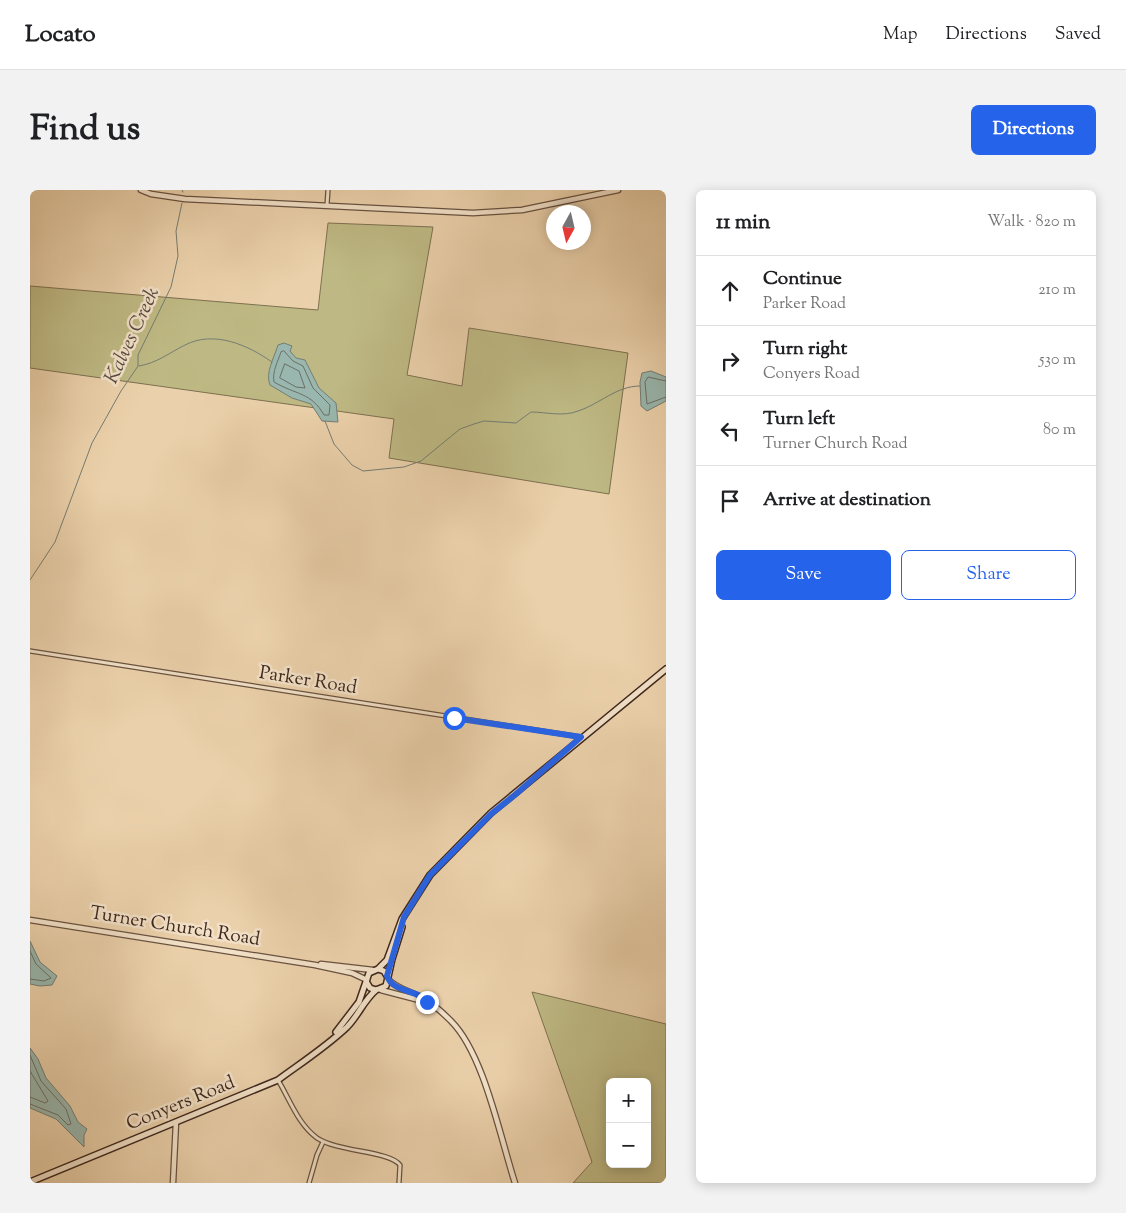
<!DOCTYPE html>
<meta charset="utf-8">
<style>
body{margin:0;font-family:"Sorts Mill Goudy",serif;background:#f2f2f2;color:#202124}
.controls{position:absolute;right:15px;bottom:15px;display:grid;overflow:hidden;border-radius:8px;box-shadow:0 2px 12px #0003}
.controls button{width:45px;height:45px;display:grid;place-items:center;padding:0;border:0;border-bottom:1px solid #e0e0e0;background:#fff;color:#202124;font:25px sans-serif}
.compass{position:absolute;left:516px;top:15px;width:45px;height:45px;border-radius:50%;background:#fff;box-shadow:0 2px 12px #0003;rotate:188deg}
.stop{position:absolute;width:15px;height:15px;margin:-11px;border:4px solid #2563eb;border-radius:50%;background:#fff}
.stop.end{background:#2563eb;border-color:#fff;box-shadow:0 1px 5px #0008}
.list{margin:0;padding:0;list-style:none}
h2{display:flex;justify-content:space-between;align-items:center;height:65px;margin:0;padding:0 20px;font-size:21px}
h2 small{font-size:16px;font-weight:400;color:#757577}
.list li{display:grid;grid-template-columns:32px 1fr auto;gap:15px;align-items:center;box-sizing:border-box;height:70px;padding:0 20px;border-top:1px solid #e0e0e0}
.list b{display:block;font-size:19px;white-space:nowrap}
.list p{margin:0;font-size:16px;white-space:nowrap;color:#757577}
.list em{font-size:16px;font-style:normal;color:#757577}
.actions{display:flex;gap:10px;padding:15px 20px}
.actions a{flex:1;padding:11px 0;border:1px solid #2563eb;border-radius:8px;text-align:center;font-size:18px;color:#2563eb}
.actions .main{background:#2563eb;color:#fff}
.icon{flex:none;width:28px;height:28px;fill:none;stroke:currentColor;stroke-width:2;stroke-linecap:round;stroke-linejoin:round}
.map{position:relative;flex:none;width:636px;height:993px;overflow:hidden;border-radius:8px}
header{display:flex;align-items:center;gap:30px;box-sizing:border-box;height:70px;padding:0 25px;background:#fff;border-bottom:1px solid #e0e0e0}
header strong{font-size:24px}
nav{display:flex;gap:28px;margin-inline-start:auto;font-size:18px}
.intro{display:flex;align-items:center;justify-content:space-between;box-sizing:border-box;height:120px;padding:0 30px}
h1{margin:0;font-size:35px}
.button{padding:12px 22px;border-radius:8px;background:#2563eb;color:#fff;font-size:18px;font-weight:700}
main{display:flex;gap:30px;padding:0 30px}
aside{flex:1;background:#fff;border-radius:8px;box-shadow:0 2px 12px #0003}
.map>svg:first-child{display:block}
.green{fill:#beb984;stroke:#7e7051;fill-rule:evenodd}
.water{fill:#99b7ae;stroke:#757d74}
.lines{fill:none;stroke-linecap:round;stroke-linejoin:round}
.shore{stroke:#6c6f66;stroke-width:1}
.stream{stroke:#757d74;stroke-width:1}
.minor-casing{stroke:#695241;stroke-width:5.5}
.tertiary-casing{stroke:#695241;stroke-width:7}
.secondary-casing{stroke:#3e271e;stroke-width:8}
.minor{stroke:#f2e1c8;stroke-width:3}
.tertiary{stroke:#f2e1c8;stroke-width:4.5}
.secondary{stroke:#f2e1c8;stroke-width:5}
.route{stroke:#2563eb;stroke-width:6}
.labels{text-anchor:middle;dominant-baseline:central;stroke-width:5;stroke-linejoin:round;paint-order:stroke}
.street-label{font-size:19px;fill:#3e271e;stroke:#f2e1c8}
.water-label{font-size:20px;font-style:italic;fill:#554b42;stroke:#f2e1c8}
</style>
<header>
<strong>Locato</strong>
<nav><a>Map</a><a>Directions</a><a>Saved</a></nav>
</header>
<div class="intro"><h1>Find us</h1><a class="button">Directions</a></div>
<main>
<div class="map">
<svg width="636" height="993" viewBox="0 0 636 993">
<rect width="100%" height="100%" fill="#ebd1ab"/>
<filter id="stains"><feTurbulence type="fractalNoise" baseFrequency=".004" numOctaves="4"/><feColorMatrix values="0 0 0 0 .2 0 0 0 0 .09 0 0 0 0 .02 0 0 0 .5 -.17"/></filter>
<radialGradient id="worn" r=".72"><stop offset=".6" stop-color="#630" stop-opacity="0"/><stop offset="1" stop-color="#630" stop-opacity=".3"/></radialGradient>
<path class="green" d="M 298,33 L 403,37 L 377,185 L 432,196 L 439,138 L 598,163 L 579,304 L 359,268 L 364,229 L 0,178 L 0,96 L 288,120 Z
M 502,802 L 636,834 L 636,993 L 543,993 L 562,972 ZM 580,892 L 617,892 L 617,974 L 580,974 Z"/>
<path class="water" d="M 254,153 L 262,156 L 260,161 L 266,168 L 275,170 L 289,198 L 306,213 L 308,232 L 292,231 L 281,214 L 262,208 L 240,195 C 235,183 244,168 248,155 Z
M 621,181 L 636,187 L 636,211 L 617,221 L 611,216 L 610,192 L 612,183 Z
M 0,751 L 10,772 L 27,786 L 22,795 L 10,796 L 0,794 Z
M 0,858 L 8,869 L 16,888 L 40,916 L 48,932 L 57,939 L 54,945 L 54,957 L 26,929 L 0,918 Z"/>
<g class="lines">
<path class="shore" d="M 254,161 L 263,171 L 273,176 L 283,198 L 300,215 L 299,225 L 294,225 C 281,202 266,205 244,192 C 242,182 248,171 251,162 Z
M 255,174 L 269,181 L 275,198 L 266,197 L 250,188 Z
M 636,191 L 618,187 L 615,192 L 617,214 L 636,207
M 0,761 L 6,774 L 21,788 L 14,791 L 0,789
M 0,865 L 11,891 L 36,919 L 41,934 L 38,935 L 28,925 L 0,914
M 0,881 L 18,911 L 15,913 L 0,907"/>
<path class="stream" d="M 152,0 L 153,2
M 109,176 C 127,173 139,163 155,155 C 184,140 218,155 242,172
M 295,231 L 304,254 L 322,275 L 333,281 L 374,277 L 391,271 L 430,239 L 444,234 L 454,231 L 486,233 L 501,222 C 516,222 533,227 548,221 C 570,214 586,196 610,196
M 0,390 L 25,352 L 62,253 L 91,201 L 108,176 L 108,165 L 141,97 L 148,66 L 146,41 L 152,13"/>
<g class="minor-casing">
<path id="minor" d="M 297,15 L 298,0
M 0,461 L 551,547
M 248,890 C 260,910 268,934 287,948 C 308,962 360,961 370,975 L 369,993
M 279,993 L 287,965 L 293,952"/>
</g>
<g class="tertiary-casing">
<path id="tertiary" d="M 111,0 L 121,4 L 155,9 L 443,23 L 492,20 L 588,0
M 0,730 L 285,775 L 322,783 L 337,790
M 291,774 L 343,780
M 358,789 C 367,799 380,801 391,807 C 401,812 413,823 421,831 C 454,864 470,947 485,993
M 351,800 L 397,812
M 143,993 L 146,932"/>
</g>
<g class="secondary-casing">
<path id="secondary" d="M 348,779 L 357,770 L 372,729 L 400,685 L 461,623 L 636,479
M 337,793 L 340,798 L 346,800 L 356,796 L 362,769 L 372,737
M 306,842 L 329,812 L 339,783 L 348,779 L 354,781 L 357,786
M 0,992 L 248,890 C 271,873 296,857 317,837 C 328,826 334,810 346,800"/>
</g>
<use href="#minor" class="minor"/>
<use href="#tertiary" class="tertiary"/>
<use href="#secondary" class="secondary"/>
</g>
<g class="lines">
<path class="route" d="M 397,812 C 388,799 363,803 357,786 L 374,727 L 400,685 L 461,624 L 486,604 L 551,547 L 424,528"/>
</g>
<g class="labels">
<g class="street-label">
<text transform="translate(278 491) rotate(9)">Parker Road</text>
<text transform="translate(145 737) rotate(9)">Turner Church Road</text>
<text transform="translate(151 914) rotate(-22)">Conyers Road</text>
</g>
<g class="water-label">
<text transform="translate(103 146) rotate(-65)">Kalves Creek</text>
</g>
</g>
<rect width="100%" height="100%" filter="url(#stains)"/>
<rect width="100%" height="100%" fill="url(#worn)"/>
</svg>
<div class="controls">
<button>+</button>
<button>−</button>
</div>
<svg class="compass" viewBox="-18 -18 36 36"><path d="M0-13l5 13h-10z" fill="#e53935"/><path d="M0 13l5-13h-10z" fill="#757577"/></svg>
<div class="stop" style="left:424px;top:528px"></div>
<div class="stop end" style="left:397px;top:812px"></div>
</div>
<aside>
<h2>11 min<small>Walk · 820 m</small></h2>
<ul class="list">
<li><svg class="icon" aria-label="ahead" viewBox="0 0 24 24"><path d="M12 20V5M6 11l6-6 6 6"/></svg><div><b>Continue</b><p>Parker Road</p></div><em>210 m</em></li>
<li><svg class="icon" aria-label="right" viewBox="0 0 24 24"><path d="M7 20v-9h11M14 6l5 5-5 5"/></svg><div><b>Turn right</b><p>Conyers Road</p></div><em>530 m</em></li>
<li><svg class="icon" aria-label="left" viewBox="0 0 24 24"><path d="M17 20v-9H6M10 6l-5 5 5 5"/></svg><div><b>Turn left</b><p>Turner Church Road</p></div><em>80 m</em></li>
<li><svg class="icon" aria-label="arrive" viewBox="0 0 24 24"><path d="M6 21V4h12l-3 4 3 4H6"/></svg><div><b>Arrive at destination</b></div></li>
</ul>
<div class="actions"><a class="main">Save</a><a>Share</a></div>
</aside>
</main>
